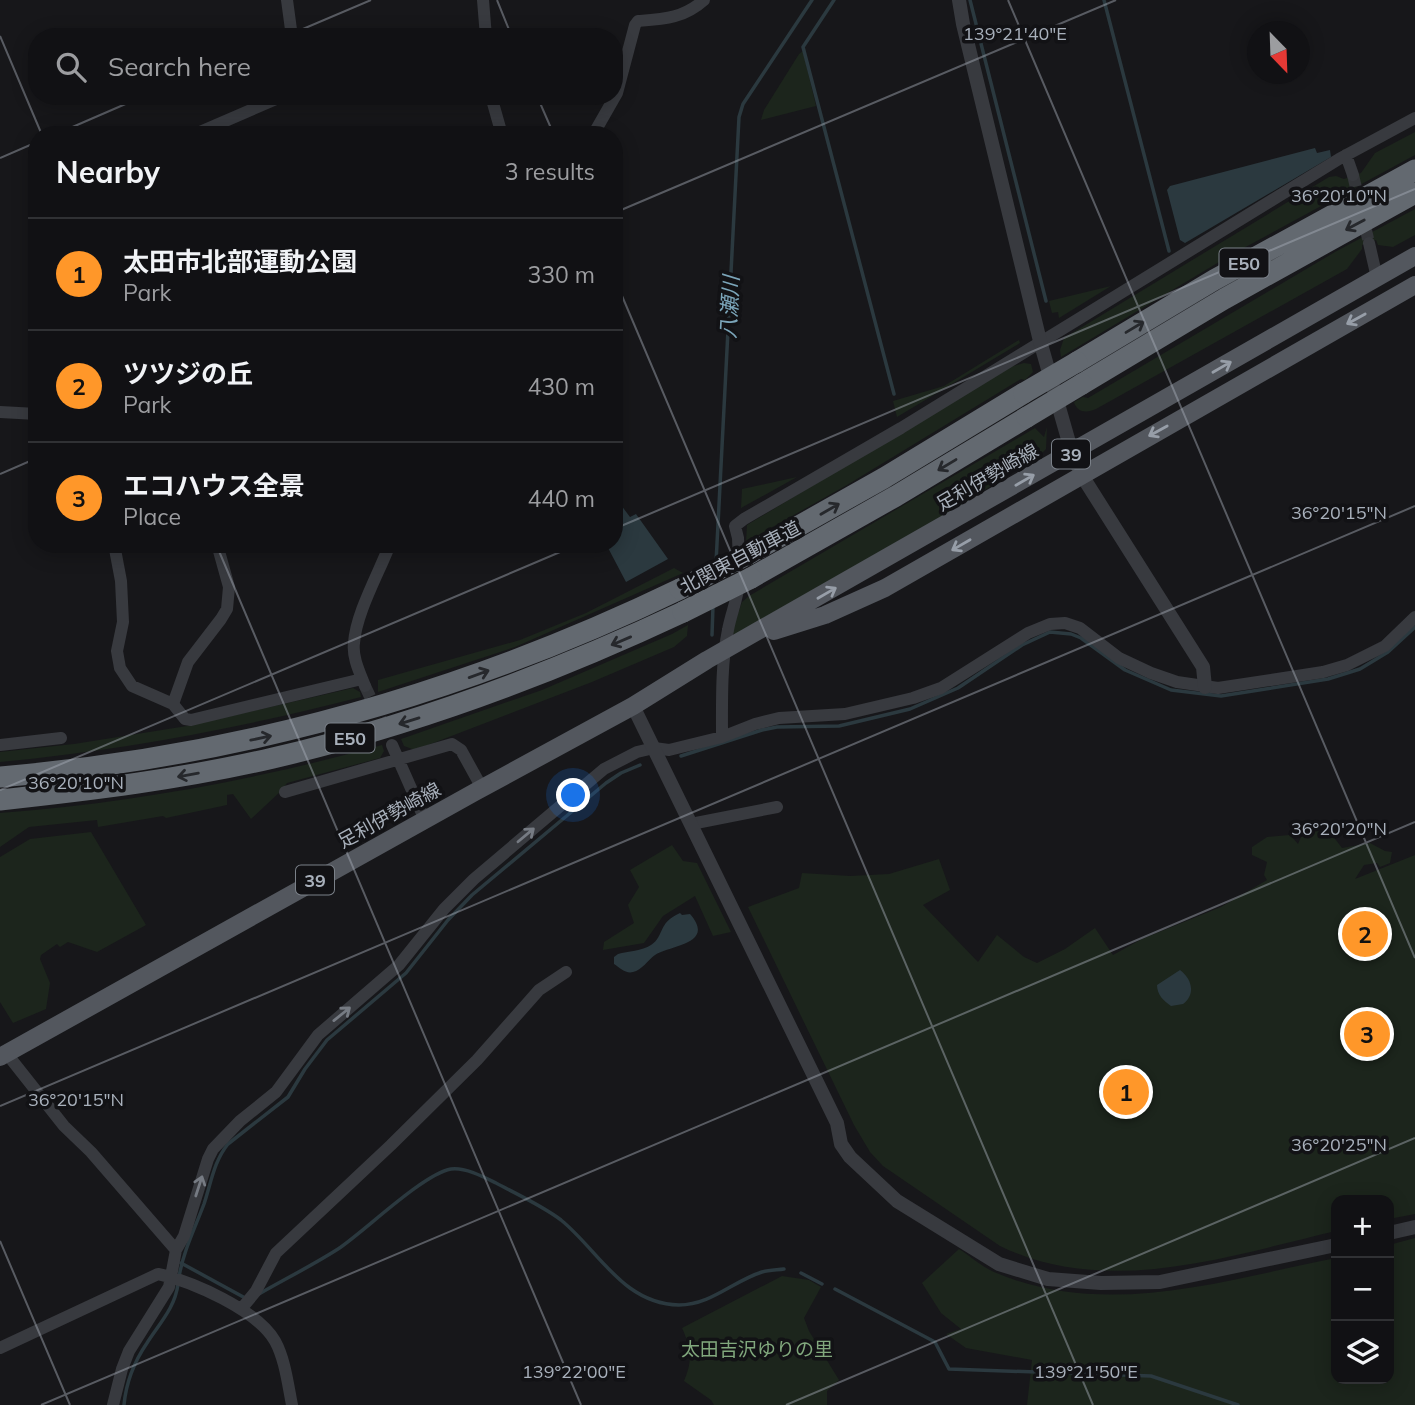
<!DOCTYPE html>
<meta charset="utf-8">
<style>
body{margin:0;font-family:Mulish,"Noto Sans JP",sans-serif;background:#1e1f22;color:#f1f3f6}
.controls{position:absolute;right:21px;bottom:21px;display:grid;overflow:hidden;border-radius:14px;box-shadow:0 4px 18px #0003}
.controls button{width:63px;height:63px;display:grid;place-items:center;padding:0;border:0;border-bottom:2px solid #303134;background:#111114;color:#f1f3f6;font:35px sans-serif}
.compass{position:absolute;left:1247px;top:21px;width:63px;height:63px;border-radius:50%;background:#111114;box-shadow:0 4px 18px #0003;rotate:157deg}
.you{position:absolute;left:574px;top:796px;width:24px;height:24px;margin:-18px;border:5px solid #fff;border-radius:50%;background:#1a73e8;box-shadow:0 0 0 10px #1a73e833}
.badge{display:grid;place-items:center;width:46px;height:46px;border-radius:50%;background:#ff9729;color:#111;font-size:23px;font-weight:700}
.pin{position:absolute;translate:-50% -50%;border:4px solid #fff;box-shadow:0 2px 7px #0006}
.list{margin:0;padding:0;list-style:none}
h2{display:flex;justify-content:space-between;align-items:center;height:91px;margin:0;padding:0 28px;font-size:30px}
h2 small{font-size:23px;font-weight:400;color:#9c9da0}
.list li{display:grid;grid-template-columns:46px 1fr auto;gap:21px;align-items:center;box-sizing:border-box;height:112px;padding:0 28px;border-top:2px solid #303134}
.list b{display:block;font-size:26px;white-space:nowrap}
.list p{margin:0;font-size:23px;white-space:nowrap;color:#9c9da0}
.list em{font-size:23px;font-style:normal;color:#9c9da0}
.icon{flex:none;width:38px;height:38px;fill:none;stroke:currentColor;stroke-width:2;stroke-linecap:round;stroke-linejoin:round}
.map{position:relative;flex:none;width:1415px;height:1405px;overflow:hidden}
.search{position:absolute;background:#111114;box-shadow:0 4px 18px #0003;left:28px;top:28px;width:595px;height:77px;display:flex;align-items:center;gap:18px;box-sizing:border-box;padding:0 24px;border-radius:28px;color:#9c9da0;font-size:26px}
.panel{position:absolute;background:#111114;box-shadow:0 4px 18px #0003;left:28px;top:126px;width:595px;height:427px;border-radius:28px}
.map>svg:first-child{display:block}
.green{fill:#1c251c}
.water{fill:#2b393f}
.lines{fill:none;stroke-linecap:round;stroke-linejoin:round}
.stream{stroke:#2b393f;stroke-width:3.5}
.minor-tunnel{stroke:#34363a;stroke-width:12;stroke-dasharray:12 6;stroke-linecap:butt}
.minor{stroke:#383a3f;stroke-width:12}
.tertiary{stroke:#383a3f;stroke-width:14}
.primary{stroke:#53575e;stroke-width:18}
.motorway{stroke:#636970;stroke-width:21}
.motorway-bridge{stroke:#636970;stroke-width:21}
.oneway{stroke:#26282c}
.oneway2{stroke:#979ea8}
.oneway3{stroke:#767b83}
.ticks{fill:none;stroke:#a8b0bb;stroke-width:2;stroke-opacity:0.45}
.labels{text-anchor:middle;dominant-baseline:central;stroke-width:7;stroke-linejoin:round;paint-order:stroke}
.shield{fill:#121215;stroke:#7b8189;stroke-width:2}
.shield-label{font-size:18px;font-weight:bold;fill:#a8b0bb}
.street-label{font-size:19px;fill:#a8b0bb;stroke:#121215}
.park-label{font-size:19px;fill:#81a87d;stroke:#121215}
.water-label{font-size:21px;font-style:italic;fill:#7ba5b9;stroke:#121215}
.ticks-label{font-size:18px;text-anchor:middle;fill:#a8b0bb;stroke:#121215;stroke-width:7;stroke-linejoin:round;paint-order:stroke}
</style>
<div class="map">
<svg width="1415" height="1405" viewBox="0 0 1415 1405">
<rect width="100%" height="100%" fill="#17171a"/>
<path class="green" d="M 803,51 L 816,106 L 761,120 L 764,110 L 799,54 Z
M 1415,132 L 1415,155 L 1229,256 L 1061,357 L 1060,350 L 1064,338 L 1329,177 L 1336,176 L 1344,179 L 1361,173 L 1375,153 Z
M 1415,209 L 1415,235 L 1393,247 L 1378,245 L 1376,240 L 1362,245 L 1362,249 L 1347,269 L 1096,409 C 1087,413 1077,413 1074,402 L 1083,397 L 1088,398 L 1335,252 Z
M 1111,286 L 1059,318 L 1058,312 L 1052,313 L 1049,301 Z
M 1019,340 L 1020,343 L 897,417 L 893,401 L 944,386 Z
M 1024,363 L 1031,364 L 1033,372 L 1025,380 L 1021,379 L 847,485 L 746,542 L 747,525 L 1010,367 Z
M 1047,427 L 1046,449 L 1040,455 L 961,505 L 734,635 L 732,631 L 742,602 L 749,596 L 1035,428 L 1044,437 Z
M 797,477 L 741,508 L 742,489 Z
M 674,568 L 683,573 L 515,647 L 378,692 L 378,680 L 520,640 L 586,613 Z
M 688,625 L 687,636 L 674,647 L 592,682 L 415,750 L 404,746 L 401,739 L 542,690 L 672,634 Z
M 353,688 L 360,692 L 361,697 C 241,728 123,750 0,762 L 0,752 L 74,744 L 187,726 Z
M 382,745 L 384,751 L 380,758 L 287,783 L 281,791 L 251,819 L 233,794 L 227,795 L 227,805 L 166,818 L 163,816 L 98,827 L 97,820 L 29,827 L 0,847 L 0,813 C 130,803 256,780 382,745 Z
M 1315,828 L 1329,831 L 1342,848 L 1370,843 L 1385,851 L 1392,852 L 1390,863 L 1380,867 L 1377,863 L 1364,865 L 1355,879 L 1415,855 L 1415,1214 L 1389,1219 L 1389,1200 L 1336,1200 L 1336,1231 C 1228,1256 1107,1298 1000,1246 L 883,1166 L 870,1152 L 854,1125 L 748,907 L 799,888 L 802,873 L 850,876 L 889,874 L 939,859 L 950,890 L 923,905 L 978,962 L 997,935 L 1024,957 L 1037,963 L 1065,949 L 1095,928 L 1113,955 L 1142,939 L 1221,907 L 1267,880 L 1264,875 L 1267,862 L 1252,855 L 1252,847 L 1267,837 L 1290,835 L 1298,844 L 1301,837 Z
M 91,832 L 146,925 L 97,952 L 68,942 L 60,947 L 57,944 L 41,955 L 40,959 L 50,983 L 46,1009 L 13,1023 L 0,1002 L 0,857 L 30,839 Z
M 672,845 L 683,861 L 697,863 L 731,932 L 713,936 L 695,896 L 663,916 L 644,943 L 603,950 L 604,942 L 634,923 L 628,905 L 639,887 L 630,870 Z
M 1415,1238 L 1415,1405 L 1027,1405 L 1032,1360 L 966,1348 L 946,1334 L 961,1329 L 941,1313 L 922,1283 L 959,1249 C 970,1256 982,1267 994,1272 C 1105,1320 1224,1280 1336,1258 L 1336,1379 L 1389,1379 L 1389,1245 Z
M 782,1276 L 809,1280 L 821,1287 L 804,1318 L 809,1331 L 839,1380 L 827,1391 L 827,1405 L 714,1405 L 711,1400 L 684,1381 C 693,1360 691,1348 682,1328 Z"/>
<path class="water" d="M 1315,148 L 1317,153 L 1330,150 L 1331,157 L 1185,243 L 1180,240 L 1167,190 L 1170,186 Z
M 618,501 L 630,517 L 636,514 L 668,559 L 626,582 L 606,544 L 614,544 L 614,503 Z
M 680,913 L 682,915 L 690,914 C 716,944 671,945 655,955 C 648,960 642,970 633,972 C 626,974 620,968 614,964 L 614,957 L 618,954 C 628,951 642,951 651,945 C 665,936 657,923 680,913 Z
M 1180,970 C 1192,979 1196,994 1183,1004 L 1171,1006 C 1164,1001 1157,995 1157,985 Z"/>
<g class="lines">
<path class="stream" d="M 834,0 L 803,47 L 894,394
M 970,0 L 1046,301
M 1104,0 L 1169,251
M 716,563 L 739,117 L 743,104 L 812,0
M 712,635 L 713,606
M 681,756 L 762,730 L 777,727 L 839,726 L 910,709 L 958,688 L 1022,645 L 1050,632 L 1071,634 L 1081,638 L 1125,670 L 1171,690 L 1221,696 L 1328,679 L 1360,669 L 1388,652 L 1415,627
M 181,1263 L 247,1299
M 801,1273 L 822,1284
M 179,1277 C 183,1252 195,1228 204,1204 C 211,1183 214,1161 228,1144 L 288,1097 L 305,1069 L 327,1040 L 406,973 L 448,920 L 472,895 L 606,783 L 621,773 L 640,765
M 835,1289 L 935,1342 L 949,1369 L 1151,1376 L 1238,1405
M 259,1294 C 285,1279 313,1265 338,1249 C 365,1231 423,1174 451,1169 C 465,1167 484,1177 496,1183 C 518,1195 541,1205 561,1220 C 599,1251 623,1304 679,1305 C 711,1305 733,1281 762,1272 C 769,1270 777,1270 784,1269
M 124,1405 C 126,1383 134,1362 147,1343 C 159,1324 175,1308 178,1284"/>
<path class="minor-tunnel" d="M 1353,175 L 1369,243
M 365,686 L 387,733"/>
<path class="minor" d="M 287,0 L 292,37
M 483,0 L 486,37
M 491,96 L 502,135
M 193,135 L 283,96
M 593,135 L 617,93 L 635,25 L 638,21 C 665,19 684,18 704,0
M 1346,155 L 1353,175
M 1369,243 L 1377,278
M 0,412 L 37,414
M 114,544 L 121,581 L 123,622 L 117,651 L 120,668 L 132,686 L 173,704 L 185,719 L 191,720 L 362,679
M 739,563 L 738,538 L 735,526 L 744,519 L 901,428 L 1339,159 L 1415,118
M 365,686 C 360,673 352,657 354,643 C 356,613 379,573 390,544
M 173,704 L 188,662 L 221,619 L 227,609 L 229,587 L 217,544
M 722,737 C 722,702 721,664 728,630 C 731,613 738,599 739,581
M 0,745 L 61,738
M 392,745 L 425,820
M 285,792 L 452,744 L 461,750 L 482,788
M 691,824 L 777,807
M 7,1054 L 64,1126 L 91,1152 L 176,1250
M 242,1308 L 256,1291 L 276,1253 L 391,1145 L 477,1060 L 539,990 L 566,972
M 0,1348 L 158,1274 C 192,1281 257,1310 275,1341 C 285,1359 288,1385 292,1405
M 113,1405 L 122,1369 L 129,1351 L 169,1287 L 176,1250 L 184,1236 L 208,1159 L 213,1149 L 240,1121 L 276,1092 L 318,1035 L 399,965 L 444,909 L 474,879 L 604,769 L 637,752 L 654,748 L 669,750 L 722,737 L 755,724 L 779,718 L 845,714 L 913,698 L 941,688 L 1028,633 L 1050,624 L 1065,623 L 1080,628 L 1119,658 L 1151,673 L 1177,682 L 1218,688 L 1323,672 L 1347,665 L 1385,646 L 1415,617"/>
<path class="tertiary" d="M 959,0 L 963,24 L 1040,341 L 1072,453 L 1081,474 L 1203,667 L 1205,687
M 633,706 L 837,1123 L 841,1144 L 850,1157 L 897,1201 L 999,1264 L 1048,1279 L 1101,1283 L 1160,1282 L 1336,1245
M 1389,1233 L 1415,1227"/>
<path class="primary" d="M 774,631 L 825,615 L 885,588 L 1415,285
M 0,1057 L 475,792 L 633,706 L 707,660 L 1415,256"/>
<path class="motorway" d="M 1077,362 L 1214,280 L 1415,170
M 1082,384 L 1224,299 L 1415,193
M 749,554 L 884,478 L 1024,393
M 751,578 L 896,496 L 1027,417
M 0,777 C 237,757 465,693 680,589
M 0,800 C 92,790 183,779 273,758 C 415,725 551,674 683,612"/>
<path class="motorway-bridge" d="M 1024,393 L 1077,362
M 1027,417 L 1082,384
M 680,589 L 749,554
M 683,612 L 751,578"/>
</g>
<defs><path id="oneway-shaft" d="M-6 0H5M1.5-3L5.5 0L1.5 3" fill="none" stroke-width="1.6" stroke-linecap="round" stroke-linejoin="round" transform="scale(1.75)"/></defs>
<g class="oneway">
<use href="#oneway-shaft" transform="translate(1355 225) rotate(152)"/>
<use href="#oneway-shaft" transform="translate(1135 327) rotate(-31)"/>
<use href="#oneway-shaft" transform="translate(947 465) rotate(149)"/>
<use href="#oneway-shaft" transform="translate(830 509) rotate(-30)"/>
<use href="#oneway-shaft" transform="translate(621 641) rotate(157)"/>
<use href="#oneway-shaft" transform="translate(479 674) rotate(-20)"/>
<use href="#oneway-shaft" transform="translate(409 721) rotate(163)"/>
<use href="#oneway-shaft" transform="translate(261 738) rotate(-12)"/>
<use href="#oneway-shaft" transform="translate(188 775) rotate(170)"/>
</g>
<g class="oneway2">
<use href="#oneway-shaft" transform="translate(1356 319) rotate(151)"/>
<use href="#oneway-shaft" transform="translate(1222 367) rotate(-30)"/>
<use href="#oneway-shaft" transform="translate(1158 431) rotate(151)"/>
<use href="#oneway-shaft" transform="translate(1025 480) rotate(-30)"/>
<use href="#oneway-shaft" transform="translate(961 545) rotate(150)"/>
<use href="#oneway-shaft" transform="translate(827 593) rotate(-30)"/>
</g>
<g class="oneway3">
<use href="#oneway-shaft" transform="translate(526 835) rotate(-40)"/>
<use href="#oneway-shaft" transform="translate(342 1014) rotate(-39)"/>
<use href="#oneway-shaft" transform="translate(199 1186) rotate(-72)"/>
</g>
<path class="ticks" d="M 497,0 L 512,37M 1008,0 L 1415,958M 0,36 L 42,135M 284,37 L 371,0M 537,96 L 554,135M 54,135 L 144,96M 0,158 L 37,142M 614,213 L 1116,0M 614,277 L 1093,1405M 0,474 L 37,458M 614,529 L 1415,189M 216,544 L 581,1405M 0,790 L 579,544M 0,1106 L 1415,506M 0,1241 L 70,1405M 41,1405 L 1415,822M 786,1405 L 1415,1138"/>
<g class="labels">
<g class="shield">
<rect x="1219.5" y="248.5" width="49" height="29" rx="5"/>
<rect x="1052" y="439.5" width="38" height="29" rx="5"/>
<rect x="325.5" y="723.5" width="49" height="29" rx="5"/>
<rect x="296" y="865.5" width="38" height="29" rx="5"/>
</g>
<g class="shield-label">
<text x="1244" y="263">E50</text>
<text x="1071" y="454">39</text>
<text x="350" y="738">E50</text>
<text x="315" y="880">39</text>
</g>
<g class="street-label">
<text transform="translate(987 477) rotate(-30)">足利伊勢崎線</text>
<text transform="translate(740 557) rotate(-28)">北関東自動車道</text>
<text transform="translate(389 815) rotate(-29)">足利伊勢崎線</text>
</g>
<g class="park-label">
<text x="757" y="1349">太田吉沢ゆりの里</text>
</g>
<g class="water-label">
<text transform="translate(729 307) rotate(-87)">八瀬川</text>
</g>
</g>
<g class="ticks-label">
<text x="1015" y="40">139°21'40"E</text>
<text x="1339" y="202">36°20'10"N</text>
<text x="1339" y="519">36°20'15"N</text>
<text x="76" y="789">36°20'10"N</text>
<text x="1339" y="835">36°20'20"N</text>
<text x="76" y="1106">36°20'15"N</text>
<text x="1339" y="1151">36°20'25"N</text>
<text x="574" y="1378">139°22'00"E</text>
<text x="1086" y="1378">139°21'50"E</text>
</g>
</svg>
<div class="controls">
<button>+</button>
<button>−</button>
<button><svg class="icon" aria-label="layers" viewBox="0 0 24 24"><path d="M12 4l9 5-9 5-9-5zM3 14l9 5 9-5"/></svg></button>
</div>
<svg class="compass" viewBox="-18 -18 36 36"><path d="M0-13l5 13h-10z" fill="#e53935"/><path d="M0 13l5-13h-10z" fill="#9c9da0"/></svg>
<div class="you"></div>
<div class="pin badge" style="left:1126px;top:1092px">1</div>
<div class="pin badge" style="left:1365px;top:934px">2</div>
<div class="pin badge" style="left:1367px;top:1034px">3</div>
<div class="search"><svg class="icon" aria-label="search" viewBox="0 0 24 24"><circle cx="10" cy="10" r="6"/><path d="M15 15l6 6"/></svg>Search here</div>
<section class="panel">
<h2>Nearby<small>3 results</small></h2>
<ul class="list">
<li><span class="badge">1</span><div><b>太田市北部運動公園</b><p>Park</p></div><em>330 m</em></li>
<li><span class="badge">2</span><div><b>ツツジの丘</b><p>Park</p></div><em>430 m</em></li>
<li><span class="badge">3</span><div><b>エコハウス全景</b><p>Place</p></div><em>440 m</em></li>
</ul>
</section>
</div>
